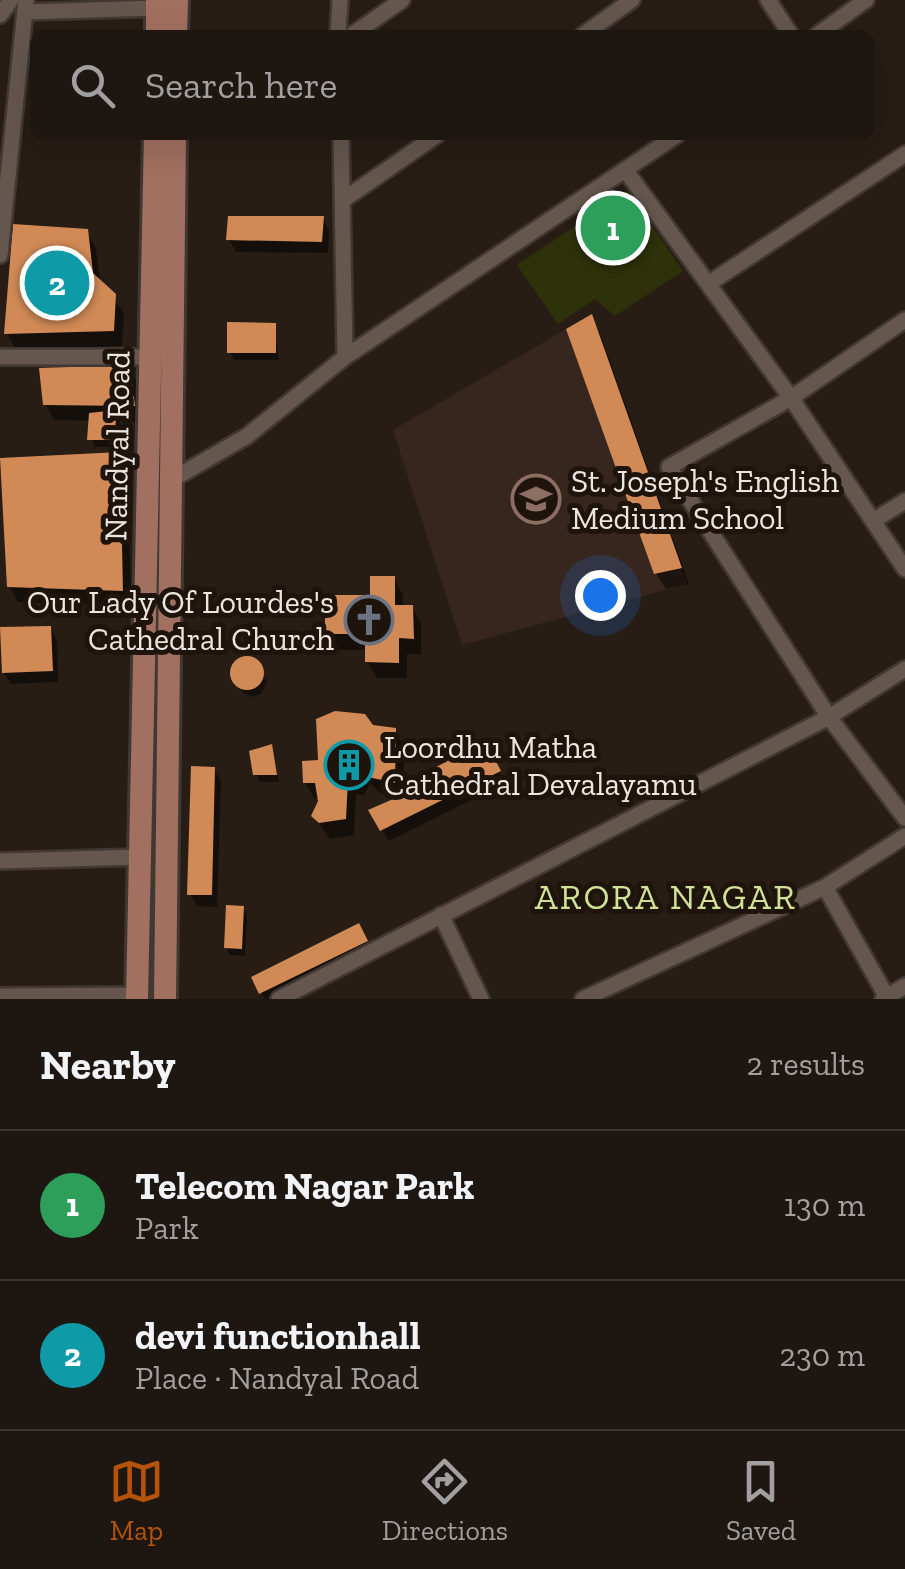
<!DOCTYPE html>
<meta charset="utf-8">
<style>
body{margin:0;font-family:"Zilla Slab",serif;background:#2b231e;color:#f1f3f6}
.you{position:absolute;left:600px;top:595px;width:35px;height:35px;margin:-25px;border:8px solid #fff;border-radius:50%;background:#1a73e8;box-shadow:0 0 0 15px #1a73e833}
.badge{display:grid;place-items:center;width:65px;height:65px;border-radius:50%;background:#b45309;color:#fff;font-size:32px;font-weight:700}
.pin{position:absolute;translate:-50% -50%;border:5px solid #fff;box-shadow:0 2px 10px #0006}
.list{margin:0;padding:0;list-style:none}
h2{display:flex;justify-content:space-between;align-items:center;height:130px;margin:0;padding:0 40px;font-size:42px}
h2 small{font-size:32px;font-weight:400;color:#a19f9f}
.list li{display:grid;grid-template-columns:65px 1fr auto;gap:30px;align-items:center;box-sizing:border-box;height:150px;padding:0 40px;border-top:2px solid #3c3530}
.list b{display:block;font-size:38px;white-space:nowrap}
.list p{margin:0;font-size:32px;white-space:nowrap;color:#a19f9f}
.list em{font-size:32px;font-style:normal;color:#a19f9f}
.icon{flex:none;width:55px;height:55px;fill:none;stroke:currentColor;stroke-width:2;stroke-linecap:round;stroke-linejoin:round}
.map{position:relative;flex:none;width:905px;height:999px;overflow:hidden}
.search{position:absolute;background:#1e1610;box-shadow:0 10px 40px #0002;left:30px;right:30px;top:30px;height:110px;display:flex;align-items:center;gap:25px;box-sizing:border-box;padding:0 35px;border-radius:15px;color:#a19f9f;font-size:38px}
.sheet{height:430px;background:#1e1610}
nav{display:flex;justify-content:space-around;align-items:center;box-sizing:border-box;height:140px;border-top:2px solid #3c3530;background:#1e1610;font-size:28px;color:#a19f9f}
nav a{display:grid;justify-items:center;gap:5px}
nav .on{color:#b45309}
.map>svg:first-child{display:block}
.education{fill:#37261d}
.green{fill:#2d320a}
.shadow{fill:#0007}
.building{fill:#d18a56}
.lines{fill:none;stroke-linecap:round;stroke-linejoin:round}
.street-casing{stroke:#413833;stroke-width:20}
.primary-casing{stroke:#413833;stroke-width:28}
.street{stroke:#65574e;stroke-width:15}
.primary{stroke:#a27061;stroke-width:22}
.labels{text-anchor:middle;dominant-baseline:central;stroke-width:10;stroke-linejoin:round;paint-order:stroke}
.street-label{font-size:32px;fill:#ede5df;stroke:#1e140c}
.poi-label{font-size:32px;fill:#ede5df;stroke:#1e140c;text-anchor:start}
.neighbourhood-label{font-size:35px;letter-spacing:2.5px;fill:#d1e296;stroke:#1e140c}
</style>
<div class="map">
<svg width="905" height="999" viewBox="0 0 905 999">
<rect width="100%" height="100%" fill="#281d15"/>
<path class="education" d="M 592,314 L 687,584 L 462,645 L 393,430 Z"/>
<path class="green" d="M 628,191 L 683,271 L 615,316 L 595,299 L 558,324 L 517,265 Z"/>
<path class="shadow" d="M 322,218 L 329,230 L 328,253 L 236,252 L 229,240 Z
M 86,232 L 96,248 L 100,282 L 124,313 L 122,346 L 16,350 L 7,334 Z
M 591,317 L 600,333 L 689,584 L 666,589 L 656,573 Z
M 274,325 L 279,360 L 234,360 L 230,352 Z
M 129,367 L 138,384 L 142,422 L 120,421 L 117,447 L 94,447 L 91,421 L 54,420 L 45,404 Z
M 119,455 L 128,471 L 131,606 L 18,602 L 9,586 L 0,460 Z
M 394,579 L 403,595 L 403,607 L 412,607 L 421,623 L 421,654 L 407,654 L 407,678 L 377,678 L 368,662 L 368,650 L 336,650 L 327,634 Z
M 50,628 L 57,640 L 58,682 L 11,684 L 4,673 Z
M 254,661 L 267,682 L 261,694 L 252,697 L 243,693 L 233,676 L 237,663 Z
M 371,728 L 395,730 L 404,747 L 403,798 L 380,793 L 370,783 L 364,795 L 356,794 L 354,835 L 330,839 L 314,816 L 321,798 L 314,798 L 305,782 L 321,762 Z
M 484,743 L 505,783 L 389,841 L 371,811 L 431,786 L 426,776 Z
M 270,747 L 279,782 L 260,782 L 256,774 Z
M 214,770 L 221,781 L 217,907 L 197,906 L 190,894 Z
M 243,909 L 247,916 L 245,956 L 230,955 L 226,947 Z
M 358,927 L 373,954 L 278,999 L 265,999 L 254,979 Z"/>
<path class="building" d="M 228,216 L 324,216 L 322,242 L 226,240 Z
M 13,224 L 88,229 L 93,273 L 116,294 L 114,331 L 4,334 Z
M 592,314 L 682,568 L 654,574 L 566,329 Z
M 227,322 L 276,323 L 276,353 L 227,353 Z
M 130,365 L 135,406 L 43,405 L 39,368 Z
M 117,410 L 114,440 L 87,440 L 89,413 Z
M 120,452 L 123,591 L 7,587 L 0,458 Z
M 370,576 L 395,576 L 395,605 L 413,605 L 414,639 L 399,638 L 399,663 L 365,662 L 365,634 L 325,634 L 325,595 L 370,595 Z
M 51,626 L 53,671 L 2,673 L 0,627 Z
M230 673a17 17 0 1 1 34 0a17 17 0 1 1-34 0Z
M 335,711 L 365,714 L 373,725 L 396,728 L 395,783 L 368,777 L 360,769 L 355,779 L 348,779 L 346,819 L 319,823 L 311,816 L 318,801 L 315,783 L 303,783 L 302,761 L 318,760 L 316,719 Z
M 485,740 L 501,771 L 380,831 L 368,810 L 430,783 L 422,775 Z
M 272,744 L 277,775 L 253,775 L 249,751 Z
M 191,766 L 215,767 L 212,895 L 187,895 Z
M 226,905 L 244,906 L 242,949 L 224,948 Z
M 359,923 L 368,941 L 259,994 L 251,977 Z"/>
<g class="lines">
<g class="street-casing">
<path id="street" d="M 768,0 L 791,35
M 25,12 L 158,8
M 0,15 L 11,0
M 338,35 L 340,0
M 352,35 L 402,0
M 583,35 L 632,0
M 817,35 L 866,0
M 341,135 L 345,357
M 626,171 L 791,398 L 905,569
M 343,200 L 437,135
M 0,255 L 26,0
M 708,284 L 905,154
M 0,357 L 151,357
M 173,479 L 247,436 L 345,357 L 677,135
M 873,521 L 905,501
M 905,669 L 829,717 L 905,818
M 0,861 L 141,857
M 825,887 L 888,999
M 441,915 L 481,999
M 0,996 L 138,995
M 279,999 L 829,717 L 669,467 L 791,398 L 905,320
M 583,999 L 825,887 L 905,836
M 883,999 L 905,986"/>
</g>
<g class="primary-casing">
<path id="primary" d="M 157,35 L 157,0
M 176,35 L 177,0
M 137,999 L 155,135
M 165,999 L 175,135"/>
</g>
<use href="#street" class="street"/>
<use href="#primary" class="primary"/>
</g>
<defs>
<g id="school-ring" transform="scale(2.5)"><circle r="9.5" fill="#1e140c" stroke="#8d6e63" stroke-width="1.5"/><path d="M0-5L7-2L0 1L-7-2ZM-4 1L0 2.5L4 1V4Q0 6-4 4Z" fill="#8d6e63"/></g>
<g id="church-ring" transform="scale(2.5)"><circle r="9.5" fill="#1e140c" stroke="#6b7280" stroke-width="1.5"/><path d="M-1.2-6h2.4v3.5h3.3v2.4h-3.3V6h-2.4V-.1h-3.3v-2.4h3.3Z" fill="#6b7280"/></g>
<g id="building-ring" transform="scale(2.5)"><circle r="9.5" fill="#1e140c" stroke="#0f9aa8" stroke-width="1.5"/><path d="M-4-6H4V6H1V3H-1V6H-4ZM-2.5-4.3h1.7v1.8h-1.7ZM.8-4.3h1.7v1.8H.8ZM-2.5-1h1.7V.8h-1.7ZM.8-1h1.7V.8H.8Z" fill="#0f9aa8"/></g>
</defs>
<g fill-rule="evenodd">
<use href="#school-ring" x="536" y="499"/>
<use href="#church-ring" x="369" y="620"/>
<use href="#building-ring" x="349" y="765"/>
</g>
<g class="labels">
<g class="street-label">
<text transform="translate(117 446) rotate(-89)">Nandyal Road</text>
</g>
<g class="poi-label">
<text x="571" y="481">St. Joseph's English<tspan x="571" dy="37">Medium School</tspan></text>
<text x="334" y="602" text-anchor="end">Our Lady Of Lourdes's<tspan x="334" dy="37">Cathedral Church</tspan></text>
<text x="384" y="747">Loordhu Matha<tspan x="384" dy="37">Cathedral Devalayamu</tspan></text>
</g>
<g class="neighbourhood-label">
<text x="666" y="897">ARORA NAGAR</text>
</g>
</g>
</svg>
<div class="you"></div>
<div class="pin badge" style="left:613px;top:228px;background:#2e9e5b">1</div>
<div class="pin badge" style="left:57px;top:283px;background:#0f9aa8">2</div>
<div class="search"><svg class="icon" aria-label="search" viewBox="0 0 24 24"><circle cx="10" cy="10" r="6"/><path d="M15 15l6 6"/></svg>Search here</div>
</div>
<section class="sheet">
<h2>Nearby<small>2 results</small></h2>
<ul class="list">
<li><span class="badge" style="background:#2e9e5b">1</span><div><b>Telecom Nagar Park</b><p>Park</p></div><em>130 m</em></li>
<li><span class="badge" style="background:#0f9aa8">2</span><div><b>devi functionhall</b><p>Place · Nandyal Road</p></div><em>230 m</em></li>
</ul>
</section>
<nav>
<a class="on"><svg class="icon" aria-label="map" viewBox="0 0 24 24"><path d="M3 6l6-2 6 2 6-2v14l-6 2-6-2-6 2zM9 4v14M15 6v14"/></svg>Map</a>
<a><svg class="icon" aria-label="directions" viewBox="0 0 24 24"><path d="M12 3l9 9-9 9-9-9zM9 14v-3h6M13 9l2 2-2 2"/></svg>Directions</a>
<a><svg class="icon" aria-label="saved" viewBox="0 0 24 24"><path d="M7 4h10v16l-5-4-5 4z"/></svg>Saved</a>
</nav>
